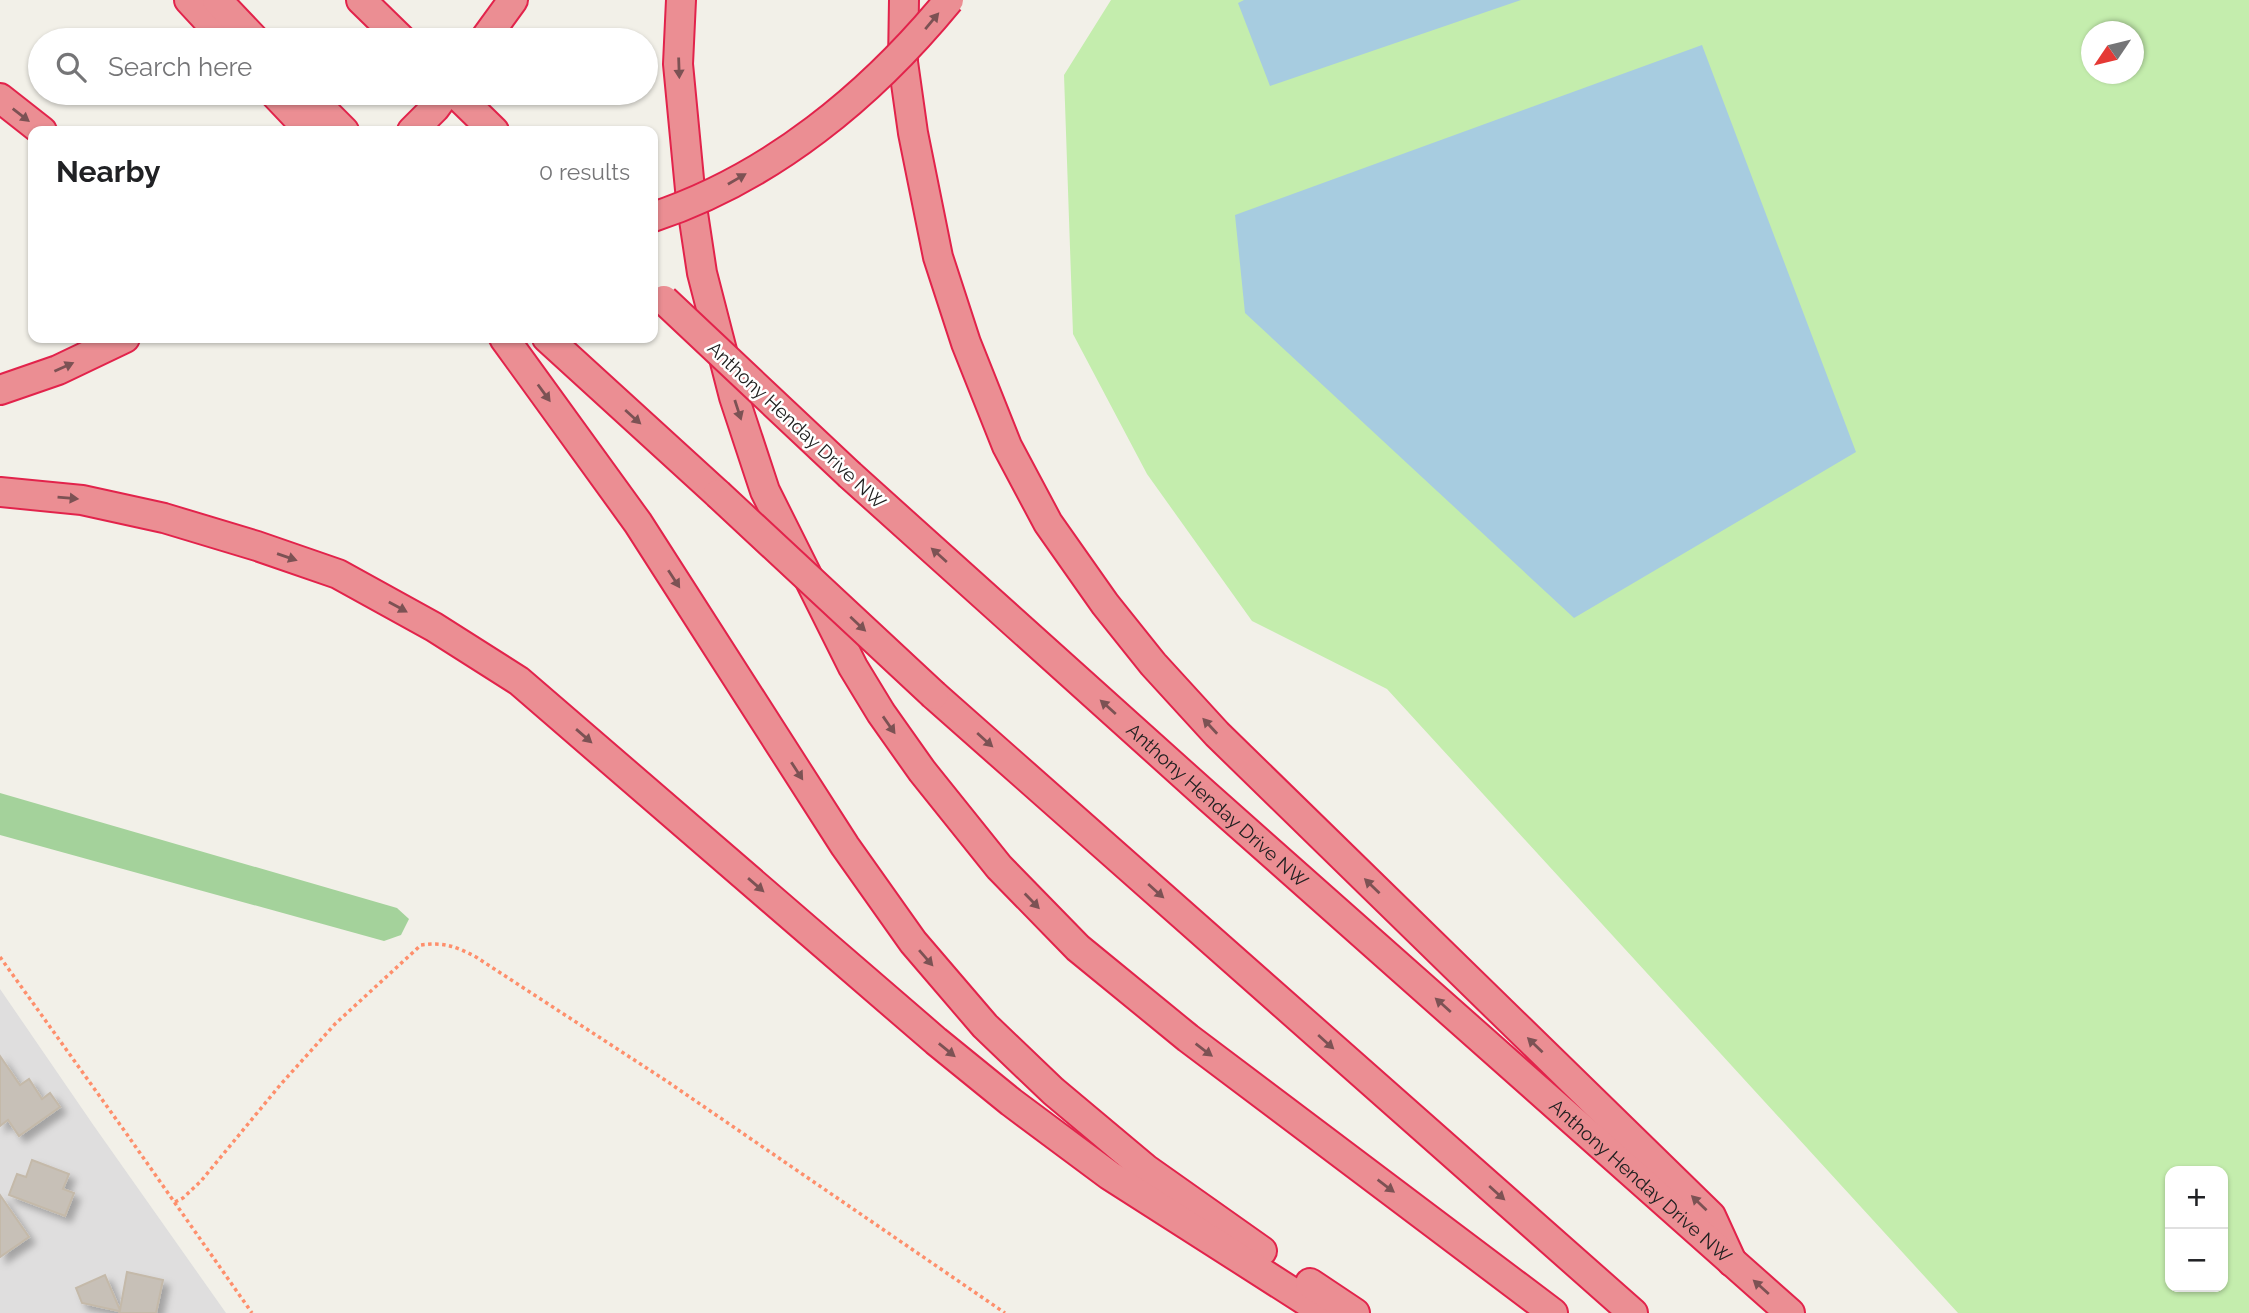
<!DOCTYPE html>
<meta charset="utf-8">
<style>
body{margin:0;font-family:Raleway,sans-serif;background:#f6f6f6;color:#202124}
.controls{position:absolute;right:21px;bottom:21px;display:grid;overflow:hidden;border-radius:14px;box-shadow:0 2px 5px #0004}
.controls button{width:63px;height:63px;display:grid;place-items:center;padding:0;border:0;border-bottom:2px solid #e0e0e0;background:#fff;color:#202124;font:35px sans-serif}
.compass{position:absolute;left:2081px;top:21px;width:63px;height:63px;border-radius:50%;background:#fff;box-shadow:0 2px 5px #0004;rotate:235deg}
.list{margin:0;padding:0;list-style:none}
h2{display:flex;justify-content:space-between;align-items:center;height:91px;margin:0;padding:0 28px;font-size:30px}
h2 small{font-size:23px;font-weight:400;color:#757577}
.icon{flex:none;width:38px;height:38px;fill:none;stroke:currentColor;stroke-width:2;stroke-linecap:round;stroke-linejoin:round}
.map{position:relative;flex:none;width:2249px;height:1313px;overflow:hidden}
.search{position:absolute;background:#fff;box-shadow:0 2px 5px #0004;left:28px;top:28px;width:630px;height:77px;display:flex;align-items:center;gap:18px;box-sizing:border-box;padding:0 24px;border-radius:38px;color:#757577;font-size:26px}
.panel{position:absolute;background:#fff;box-shadow:0 2px 5px #0004;left:28px;top:126px;width:630px;height:217px;border-radius:14px}
.map>svg:first-child{display:block}
.residential{fill:#dfdede}
.grass{fill:#c4edad;fill-rule:evenodd}
.forest{fill:#a4d29b}
.water{fill:#a7cce0}
.building{fill:#c7c0b7;stroke:#c4b9a9;stroke-width:2;filter:url(#shadow)}
.lines{fill:none;stroke-linecap:round;stroke-linejoin:round}
.highway-casing{stroke:#e2234b;stroke-width:32}
.path{stroke:#fe8f6c;stroke-width:3.5;stroke-dasharray:3.5 3.5;stroke-linecap:butt}
.highway{stroke:#eb8e93;stroke-width:28}
.highway-bridge-casing{stroke:#e2234b;stroke-width:32;stroke-linecap:butt}
.highway-bridge{stroke:#eb8e93;stroke-width:28}
.oneway{fill:#7c5254}
.labels{text-anchor:middle;dominant-baseline:central;stroke-width:5;stroke-linejoin:round;paint-order:stroke}
.street-label{font-size:19px;fill:#212121;stroke:#fff}
</style>
<div class="map">
<svg width="2249" height="1313" viewBox="0 0 2249 1313">
<defs>
<filter id="shadow"><feDropShadow dx="6" dy="6" stdDeviation="3.5" flood-color="#0004"/></filter>
</defs>
<rect width="100%" height="100%" fill="#f2f0e8"/>
<path class="residential" d="M 0,989 L 94,1126 L 226,1313 L 0,1313 Z"/>
<path class="grass" d="M 1111,0 L 2249,0 L 2249,1313 L 1958,1313 L 1387,689 L 1252,621 L 1147,474 L 1073,334 L 1064,75 ZM 2092,32 L 2134,32 L 2134,74 L 2092,74 ZM 2170,1171 L 2223,1171 L 2223,1287 L 2170,1287 Z"/>
<path class="forest" d="M 0,793 L 397,908 L 409,919 L 401,935 L 384,941 L 0,835 Z"/>
<path class="water" d="M 1244,0 L 1521,0 L 1270,86 L 1238,3 Z
M 1702,45 L 1856,452 L 1574,618 L 1245,313 L 1235,215 Z"/>
<path class="building" d="M 0,1056 L 20,1085 L 29,1079 L 42,1099 L 50,1093 L 60,1107 L 19,1136 L 8,1120 L 0,1126 Z
M 32,1160 L 69,1174 L 63,1189 L 74,1193 L 65,1216 L 9,1195 L 17,1174 L 26,1177 Z
M 0,1195 L 29,1237 L 0,1257 Z
M 127,1272 L 163,1280 L 156,1313 L 119,1313 L 119,1311 L 82,1303 L 76,1288 L 105,1275 L 120,1310 Z"/>
<g class="lines">
<g class="highway-casing">
<g id="highway">
<path d="M 189,0 L 226,40"/>
<path d="M 217,0 L 255,40"/>
<path d="M 361,0 L 402,40"/>
<path d="M 681,0 L 678,64 L 691,200 L 702,273 L 734,397 L 765,491 L 853,667 L 881,713 L 922,771 L 999,867 L 1078,948 L 1188,1038 L 1553,1313"/>
<path d="M 904,0 L 903,62 L 913,133 L 938,257 L 966,343 L 1007,446 L 1048,523 L 1105,604 L 1153,664 L 1217,734 L 1711,1216 L 1732,1262"/>
<path d="M 484,40 L 513,0"/>
<path d="M 274,93 L 310,131"/>
<path d="M 306,93 L 344,131"/>
<path d="M 455,93 L 494,131"/>
<path d="M 0,98 L 42,131"/>
<path d="M 412,131 L 435,108 L 446,93"/>
<path d="M 504,338 L 638,523 L 845,846 L 913,942 L 985,1026 L 1053,1091 L 1146,1169 L 1262,1251"/>
<path d="M 547,338 L 718,494"/>
<path d="M 0,390 L 58,370 L 125,338"/>
<path id="s1" d="M 850,475 L 1207,796 L 1790,1313"/>
<path d="M 0,492 L 82,500 L 164,518 L 257,546 L 338,574 L 434,627 L 519,681 L 936,1041 L 1011,1102 L 1109,1175 L 1325,1313"/>
<path d="M 934,695 L 1633,1313"/>
<path d="M 1310,1283 L 1355,1313"/>
</g>
</g>
<path class="path" d="M 0,957 L 126,1133 L 252,1313
M 175,1202 L 183,1198 L 201,1181 L 281,1084 L 335,1024 L 421,945 C 444,942 455,946 476,957 L 665,1080 L 1005,1313"/>
<use href="#highway" class="highway"/>
<g class="highway-bridge-casing">
<path id="highway-bridge" d="M 653,217 C 771,178 871,95 949,0
M 664,300 L 850,475
M 718,494 L 934,695"/>
</g>
<use href="#highway-bridge" class="highway-bridge"/>
</g>
<defs><path id="oneway-solid" d="M-6-.8H1V-3.2L6.5 0L1 3.2V.8H-6Z" transform="scale(1.75)"/></defs>
<g class="oneway">
<use href="#oneway-solid" transform="translate(932 21) rotate(-50)"/>
<use href="#oneway-solid" transform="translate(679 68) rotate(88)"/>
<use href="#oneway-solid" transform="translate(21 115) rotate(38)"/>
<use href="#oneway-solid" transform="translate(737 179) rotate(-30)"/>
<use href="#oneway-solid" transform="translate(64 367) rotate(-24)"/>
<use href="#oneway-solid" transform="translate(544 393) rotate(54)"/>
<use href="#oneway-solid" transform="translate(738 410) rotate(72)"/>
<use href="#oneway-solid" transform="translate(633 417) rotate(42)"/>
<use href="#oneway-solid" transform="translate(68 498) rotate(5)"/>
<use href="#oneway-solid" transform="translate(939 555) rotate(-138)"/>
<use href="#oneway-solid" transform="translate(287 557) rotate(19)"/>
<use href="#oneway-solid" transform="translate(674 579) rotate(57)"/>
<use href="#oneway-solid" transform="translate(398 607) rotate(29)"/>
<use href="#oneway-solid" transform="translate(858 624) rotate(43)"/>
<use href="#oneway-solid" transform="translate(1108 707) rotate(-138)"/>
<use href="#oneway-solid" transform="translate(889 725) rotate(55)"/>
<use href="#oneway-solid" transform="translate(1210 726) rotate(-133)"/>
<use href="#oneway-solid" transform="translate(584 736) rotate(41)"/>
<use href="#oneway-solid" transform="translate(985 740) rotate(42)"/>
<use href="#oneway-solid" transform="translate(797 771) rotate(57)"/>
<use href="#oneway-solid" transform="translate(756 885) rotate(41)"/>
<use href="#oneway-solid" transform="translate(1372 886) rotate(-136)"/>
<use href="#oneway-solid" transform="translate(1156 891) rotate(42)"/>
<use href="#oneway-solid" transform="translate(1032 901) rotate(46)"/>
<use href="#oneway-solid" transform="translate(926 958) rotate(49)"/>
<use href="#oneway-solid" transform="translate(1443 1005) rotate(-138)"/>
<use href="#oneway-solid" transform="translate(1326 1042) rotate(42)"/>
<use href="#oneway-solid" transform="translate(1535 1045) rotate(-136)"/>
<use href="#oneway-solid" transform="translate(947 1050) rotate(39)"/>
<use href="#oneway-solid" transform="translate(1204 1050) rotate(37)"/>
<use href="#oneway-solid" transform="translate(1386 1186) rotate(37)"/>
<use href="#oneway-solid" transform="translate(1497 1193) rotate(42)"/>
<use href="#oneway-solid" transform="translate(1699 1203) rotate(-136)"/>
<use href="#oneway-solid" transform="translate(1761 1287) rotate(-138)"/>
</g>
<g class="labels">
<g class="street-label">
<text transform="translate(797 425) rotate(43)">Anthony Henday Drive NW</text>
<text stroke="none"><textPath href="#s1" startOffset="494">Anthony Henday Drive NW</textPath></text>
<text stroke="none"><textPath href="#s1" startOffset="1060">Anthony Henday Drive NW</textPath></text>
</g>
</g>
</svg>
<div class="controls">
<button>+</button>
<button>−</button>
</div>
<svg class="compass" viewBox="-18 -18 36 36"><path d="M0-13l5 13h-10z" fill="#e53935"/><path d="M0 13l5-13h-10z" fill="#757577"/></svg>
<div class="search"><svg class="icon" aria-label="search" viewBox="0 0 24 24"><circle cx="10" cy="10" r="6"/><path d="M15 15l6 6"/></svg>Search here</div>
<section class="panel">
<h2>Nearby<small>0 results</small></h2>
<ul class="list">
</ul>
</section>
</div>
